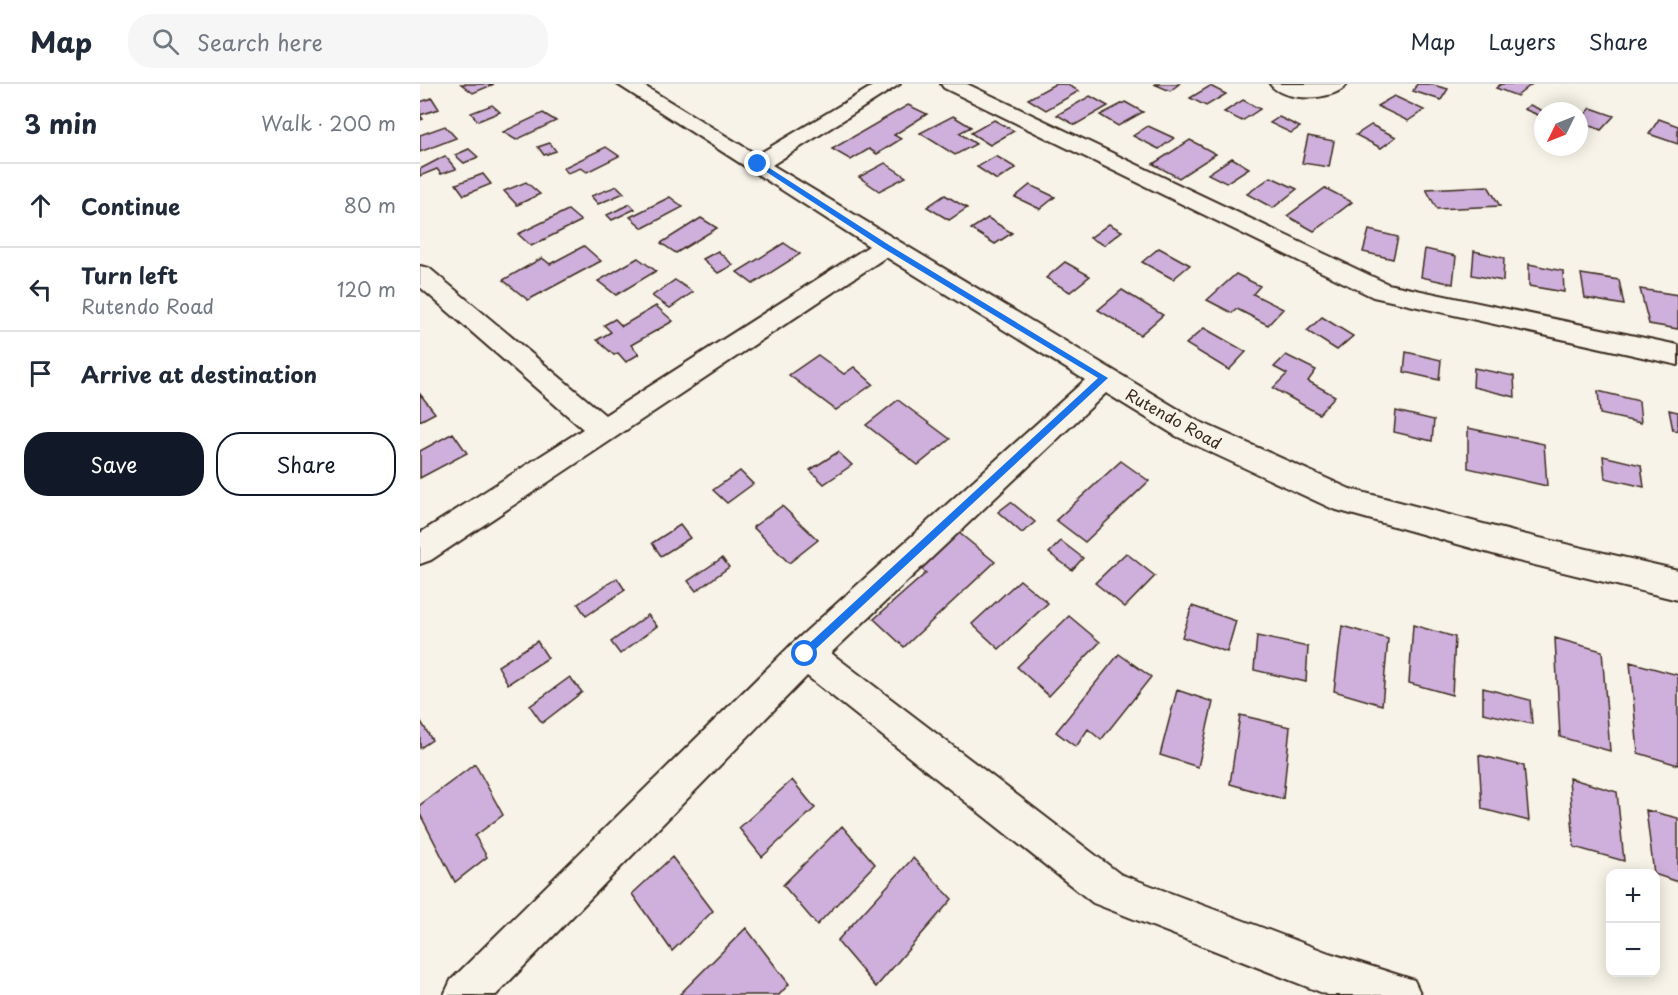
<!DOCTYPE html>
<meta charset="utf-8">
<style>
body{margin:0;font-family:"Playpen Sans",sans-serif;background:#f6f6f7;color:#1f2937}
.controls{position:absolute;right:18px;bottom:18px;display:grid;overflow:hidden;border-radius:12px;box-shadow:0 3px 15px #0003}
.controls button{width:54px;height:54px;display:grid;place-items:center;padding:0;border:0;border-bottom:2px solid #e0e1e3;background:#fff;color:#1f2937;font:30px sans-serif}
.compass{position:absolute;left:1114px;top:18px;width:54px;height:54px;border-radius:50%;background:#fff;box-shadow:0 3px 15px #0003;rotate:227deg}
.stop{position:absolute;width:18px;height:18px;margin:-14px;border:4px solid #1a73e8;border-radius:50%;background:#fff}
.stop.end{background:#1a73e8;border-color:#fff;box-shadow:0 2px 6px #0008}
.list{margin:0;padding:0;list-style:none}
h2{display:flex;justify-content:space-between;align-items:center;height:78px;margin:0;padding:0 24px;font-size:26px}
h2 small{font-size:20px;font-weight:400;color:#747a83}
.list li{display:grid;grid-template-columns:39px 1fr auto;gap:18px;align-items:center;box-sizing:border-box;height:84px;padding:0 24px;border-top:2px solid #e0e1e3}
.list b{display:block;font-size:22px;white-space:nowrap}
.list p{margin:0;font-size:20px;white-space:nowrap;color:#747a83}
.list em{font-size:20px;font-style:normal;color:#747a83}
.actions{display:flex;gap:12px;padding:18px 24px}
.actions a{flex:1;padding:14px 0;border:2px solid #111827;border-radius:24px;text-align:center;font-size:21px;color:#111827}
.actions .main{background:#111827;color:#fff}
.icon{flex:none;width:33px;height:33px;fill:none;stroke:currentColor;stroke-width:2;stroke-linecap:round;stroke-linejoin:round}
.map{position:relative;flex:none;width:1258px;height:911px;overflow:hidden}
header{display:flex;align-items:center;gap:36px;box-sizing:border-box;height:84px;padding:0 30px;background:#fff;border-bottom:2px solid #e0e1e3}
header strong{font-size:28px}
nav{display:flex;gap:33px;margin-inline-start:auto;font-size:21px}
.search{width:420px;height:54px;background:#f6f6f7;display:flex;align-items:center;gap:15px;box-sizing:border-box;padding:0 21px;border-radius:24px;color:#747a83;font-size:22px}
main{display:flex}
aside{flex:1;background:#fff}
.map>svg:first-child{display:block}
.building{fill:#cfafdb;stroke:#3b2a1e;stroke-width:1.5}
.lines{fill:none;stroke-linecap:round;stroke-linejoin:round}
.street-casing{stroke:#3b2a1e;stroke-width:4}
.street{fill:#f7f3e8;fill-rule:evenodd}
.route{fill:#1a73e8}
.labels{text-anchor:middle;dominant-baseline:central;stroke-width:6;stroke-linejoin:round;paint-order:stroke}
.street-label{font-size:16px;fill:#3b2a1e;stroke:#f7f3e8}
</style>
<header>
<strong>Map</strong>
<div class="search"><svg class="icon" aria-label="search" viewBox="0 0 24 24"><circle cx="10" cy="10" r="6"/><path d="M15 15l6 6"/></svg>Search here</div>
<nav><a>Map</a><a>Layers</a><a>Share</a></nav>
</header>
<main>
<aside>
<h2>3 min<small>Walk · 200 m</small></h2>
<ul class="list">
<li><svg class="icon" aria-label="ahead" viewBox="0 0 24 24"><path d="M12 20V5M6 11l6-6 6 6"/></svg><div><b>Continue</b></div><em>80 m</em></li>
<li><svg class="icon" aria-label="left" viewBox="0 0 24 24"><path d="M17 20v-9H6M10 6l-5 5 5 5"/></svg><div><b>Turn left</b><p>Rutendo Road</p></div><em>120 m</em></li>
<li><svg class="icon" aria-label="arrive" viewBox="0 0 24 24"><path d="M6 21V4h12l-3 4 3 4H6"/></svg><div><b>Arrive at destination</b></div></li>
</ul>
<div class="actions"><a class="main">Save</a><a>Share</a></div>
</aside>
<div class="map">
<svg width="1258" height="911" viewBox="0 0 1258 911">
<rect width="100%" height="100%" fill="#f7f3e8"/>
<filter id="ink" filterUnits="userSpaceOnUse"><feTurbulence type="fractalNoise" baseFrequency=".0167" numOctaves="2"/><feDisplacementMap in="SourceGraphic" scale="12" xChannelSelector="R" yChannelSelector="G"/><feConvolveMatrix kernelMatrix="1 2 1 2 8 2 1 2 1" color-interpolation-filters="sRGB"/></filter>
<g filter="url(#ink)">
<path class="building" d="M 41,0 L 74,0 L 53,9 Z
M 635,0 L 646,0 L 659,7 L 626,26 L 608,15 Z
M 734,0 L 759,0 L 750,7 Z
M 997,0 L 1009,0 L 1028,5 L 1021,16 L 993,7 Z
M 1081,0 L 1112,0 L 1097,12 L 1076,4 Z
M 790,2 L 806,10 L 786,22 L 770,14 Z
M 670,12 L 688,22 L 655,41 L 637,31 Z
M 974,12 L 1004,26 L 988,37 L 957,22 Z
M 12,14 L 19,25 L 0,31 L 3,35 L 0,36 L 0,18 Z
M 823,16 L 840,25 L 822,37 L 804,28 Z
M 705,18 L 723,28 L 698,42 L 680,31 Z
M 72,21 L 80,28 L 58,37 L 51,29 Z
M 488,21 L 507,30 L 474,51 L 481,55 L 457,70 L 449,65 L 431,76 L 412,65 Z
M 1110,21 L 1123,27 L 1123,33 L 1104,25 Z
M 1171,24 L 1194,32 L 1181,46 L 1159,37 Z
M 123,29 L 136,37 L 96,56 L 83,48 Z
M 533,32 L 551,43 L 539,49 L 556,60 L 535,71 L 500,49 Z
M 859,33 L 880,43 L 871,49 L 850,39 Z
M 1239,35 L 1258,42 L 1258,60 L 1229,50 Z
M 574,36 L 594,47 L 570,61 L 551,49 Z
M 951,41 L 976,53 L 961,64 L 936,51 Z
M 25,42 L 36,54 L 0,68 L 0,51 Z
M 728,42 L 754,54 L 739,65 L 713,52 Z
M 888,52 L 914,57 L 909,83 L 882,79 Z
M 770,56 L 796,70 L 759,94 L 733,80 Z
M 130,59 L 136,67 L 124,71 L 118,63 Z
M 186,63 L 199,72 L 167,88 L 161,84 L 148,89 L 143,84 Z
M 49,65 L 58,73 L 44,79 L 35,71 Z
M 25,72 L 36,85 L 21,90 L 17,85 L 0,92 L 0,85 Z
M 576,72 L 596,84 L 577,96 L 557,83 Z
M 812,74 L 829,84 L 806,99 L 788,90 Z
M 465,79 L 486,93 L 459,107 L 439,93 Z
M 63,90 L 71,100 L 44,111 L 36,100 Z
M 851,93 L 877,105 L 853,124 L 827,110 Z
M 106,98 L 120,110 L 97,121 L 84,107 Z
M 610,101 L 635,113 L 620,125 L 595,113 Z
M 197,102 L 204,109 L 178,120 L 171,112 Z
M 1068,102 L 1080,122 L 1017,125 L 1006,105 Z
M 905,104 L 932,118 L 894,147 L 867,132 Z
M 525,111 L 547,124 L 529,136 L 507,123 Z
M 250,113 L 263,123 L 223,144 L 210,133 Z
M 210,120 L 215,125 L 192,136 L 187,131 Z
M 148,126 L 161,137 L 111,162 L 98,150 Z
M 281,134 L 297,144 L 256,169 L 241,159 Z
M 568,134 L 592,149 L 575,160 L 551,145 Z
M 689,140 L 702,147 L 684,161 L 670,154 Z
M 949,146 L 978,153 L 973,175 L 943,168 Z
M 364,159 L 380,170 L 333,200 L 317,188 Z
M 164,162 L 181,177 L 108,216 L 83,196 L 122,174 L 130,180 Z
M 739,164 L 770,181 L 753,195 L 722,178 Z
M 1005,165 L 1036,172 L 1033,200 L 1001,193 Z
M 298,167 L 313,181 L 298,189 L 283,175 Z
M 1054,167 L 1084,174 L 1083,197 L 1052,191 Z
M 218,174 L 236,187 L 196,211 L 178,197 Z
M 645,178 L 670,192 L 650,208 L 626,194 Z
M 1109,180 L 1143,187 L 1144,208 L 1109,202 Z
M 816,190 L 840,202 L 833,210 L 863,225 L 848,241 L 817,225 L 812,229 L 787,216 Z
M 1161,190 L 1199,196 L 1204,221 L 1165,214 Z
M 255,196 L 273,208 L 250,224 L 232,212 Z
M 1220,205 L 1258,211 L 1258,245 L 1229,240 Z
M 702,206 L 743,231 L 720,251 L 678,226 Z
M 236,222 L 253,237 L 211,261 L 219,270 L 206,278 L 198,269 L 194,271 L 177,256 L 191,248 L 184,241 L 195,235 L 202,242 Z
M 902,233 L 933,252 L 917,266 L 887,247 Z
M 784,244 L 826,268 L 809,286 L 766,260 Z
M 986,268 L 1021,276 L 1019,296 L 984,288 Z
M 398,271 L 424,290 L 434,283 L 453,300 L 416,326 L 369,291 Z
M 866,271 L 896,286 L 888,297 L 915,312 L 899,330 L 853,304 L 867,290 L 854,283 Z
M 1054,284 L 1094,292 L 1095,313 L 1053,303 Z
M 1178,307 L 1219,317 L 1221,339 L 1180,330 Z
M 0,310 L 15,329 L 0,337 Z
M 478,316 L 530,355 L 498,381 L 446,341 Z
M 1249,326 L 1258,328 L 1258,347 L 1253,346 Z
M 976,327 L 1014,336 L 1012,357 L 974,348 Z
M 1048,344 L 1124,360 L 1127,402 L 1048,384 Z
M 33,349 L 47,369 L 0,394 L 0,367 Z
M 418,368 L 432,381 L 404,400 L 390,386 Z
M 1183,372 L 1221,381 L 1224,403 L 1185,394 Z
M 701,377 L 729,397 L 665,458 L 636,436 Z
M 320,387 L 333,400 L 307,419 L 293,406 Z
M 591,418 L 615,438 L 602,449 L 578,428 Z
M 362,422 L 398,456 L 369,479 L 333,443 Z
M 260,441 L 270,454 L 241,472 L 232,459 Z
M 538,448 L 575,478 L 484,563 L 454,535 L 506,489 L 498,482 Z
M 641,457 L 663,474 L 652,486 L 629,469 Z
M 706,469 L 735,492 L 705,523 L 675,499 Z
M 302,474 L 309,483 L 276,507 L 268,497 Z
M 197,494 L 205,506 L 166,532 L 158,520 Z
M 600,496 L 628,519 L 579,565 L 552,540 Z
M 772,522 L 816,537 L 807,568 L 762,553 Z
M 228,531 L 237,542 L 200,570 L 191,558 Z
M 649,532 L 680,558 L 629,612 L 597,583 Z
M 993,541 L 1035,553 L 1032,611 L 989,599 Z
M 922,542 L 968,555 L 962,621 L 914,607 Z
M 837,552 L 888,563 L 886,598 L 834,586 Z
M 1135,554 L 1182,567 L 1190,667 L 1140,653 Z
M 117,557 L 128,574 L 88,600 L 78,582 Z
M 699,570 L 731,593 L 681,656 L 668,645 L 656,663 L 636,648 Z
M 1210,578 L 1258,591 L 1258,681 L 1218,669 Z
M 150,593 L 162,608 L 122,639 L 110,622 Z
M 1063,604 L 1110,616 L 1112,640 L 1063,629 Z
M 757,606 L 793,618 L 778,683 L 740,671 Z
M 820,631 L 870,643 L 863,715 L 810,700 Z
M 0,636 L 12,656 L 0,664 Z
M 1059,671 L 1104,682 L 1109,737 L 1062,725 Z
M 55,680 L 83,731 L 55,752 L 67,773 L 35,798 L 0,730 L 0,721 Z
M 1149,694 L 1197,708 L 1204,777 L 1154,763 Z
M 372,696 L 395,724 L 342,773 L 319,744 Z
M 1226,726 L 1258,734 L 1258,798 L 1234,790 Z
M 422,742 L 455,780 L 397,841 L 363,801 Z
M 252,773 L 293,827 L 252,867 L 212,810 Z
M 493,774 L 532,815 L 456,903 L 417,857 Z
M 326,844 L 369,900 L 359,911 L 259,911 Z"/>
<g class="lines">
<g class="street-casing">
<path id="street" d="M 197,0 L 221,0 L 337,71 L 456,0 L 480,0 L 352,81 L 776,336 L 930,405 L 1094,448 L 1258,486 L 1258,516 L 1094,476 L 913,425 L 756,352 L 686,309 L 411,569 L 700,790 L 909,869 L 994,896 L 1001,911 L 908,911 L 673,819 L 387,592 L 76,911 L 24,911 L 31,896 L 373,559 L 665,296 L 466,173 L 11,476 L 0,480 L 0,449 L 163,345 L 0,203 L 0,182 L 9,184 L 185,331 L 449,162 Z
M 521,0 L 547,0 L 968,200 L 1258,261 L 1258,281 L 953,213 L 524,4 Z
M 850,0 L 927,0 C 914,18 862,18 850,0 Z"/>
</g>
<use href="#street" class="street"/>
</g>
</g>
<path class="route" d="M 336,78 L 340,78 L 469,161 L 688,294 L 385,575 L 380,570 L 381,567 L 678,294 L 463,164 L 336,81 Z"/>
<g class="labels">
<g class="street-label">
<text transform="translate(754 334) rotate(29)">Rutendo Road</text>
</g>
</g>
</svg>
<div class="controls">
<button>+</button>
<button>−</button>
</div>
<svg class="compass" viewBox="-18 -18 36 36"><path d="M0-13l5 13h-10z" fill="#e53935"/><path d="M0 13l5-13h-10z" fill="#747a83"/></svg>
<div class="stop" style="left:385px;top:570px"></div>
<div class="stop end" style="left:338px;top:80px"></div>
</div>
</main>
